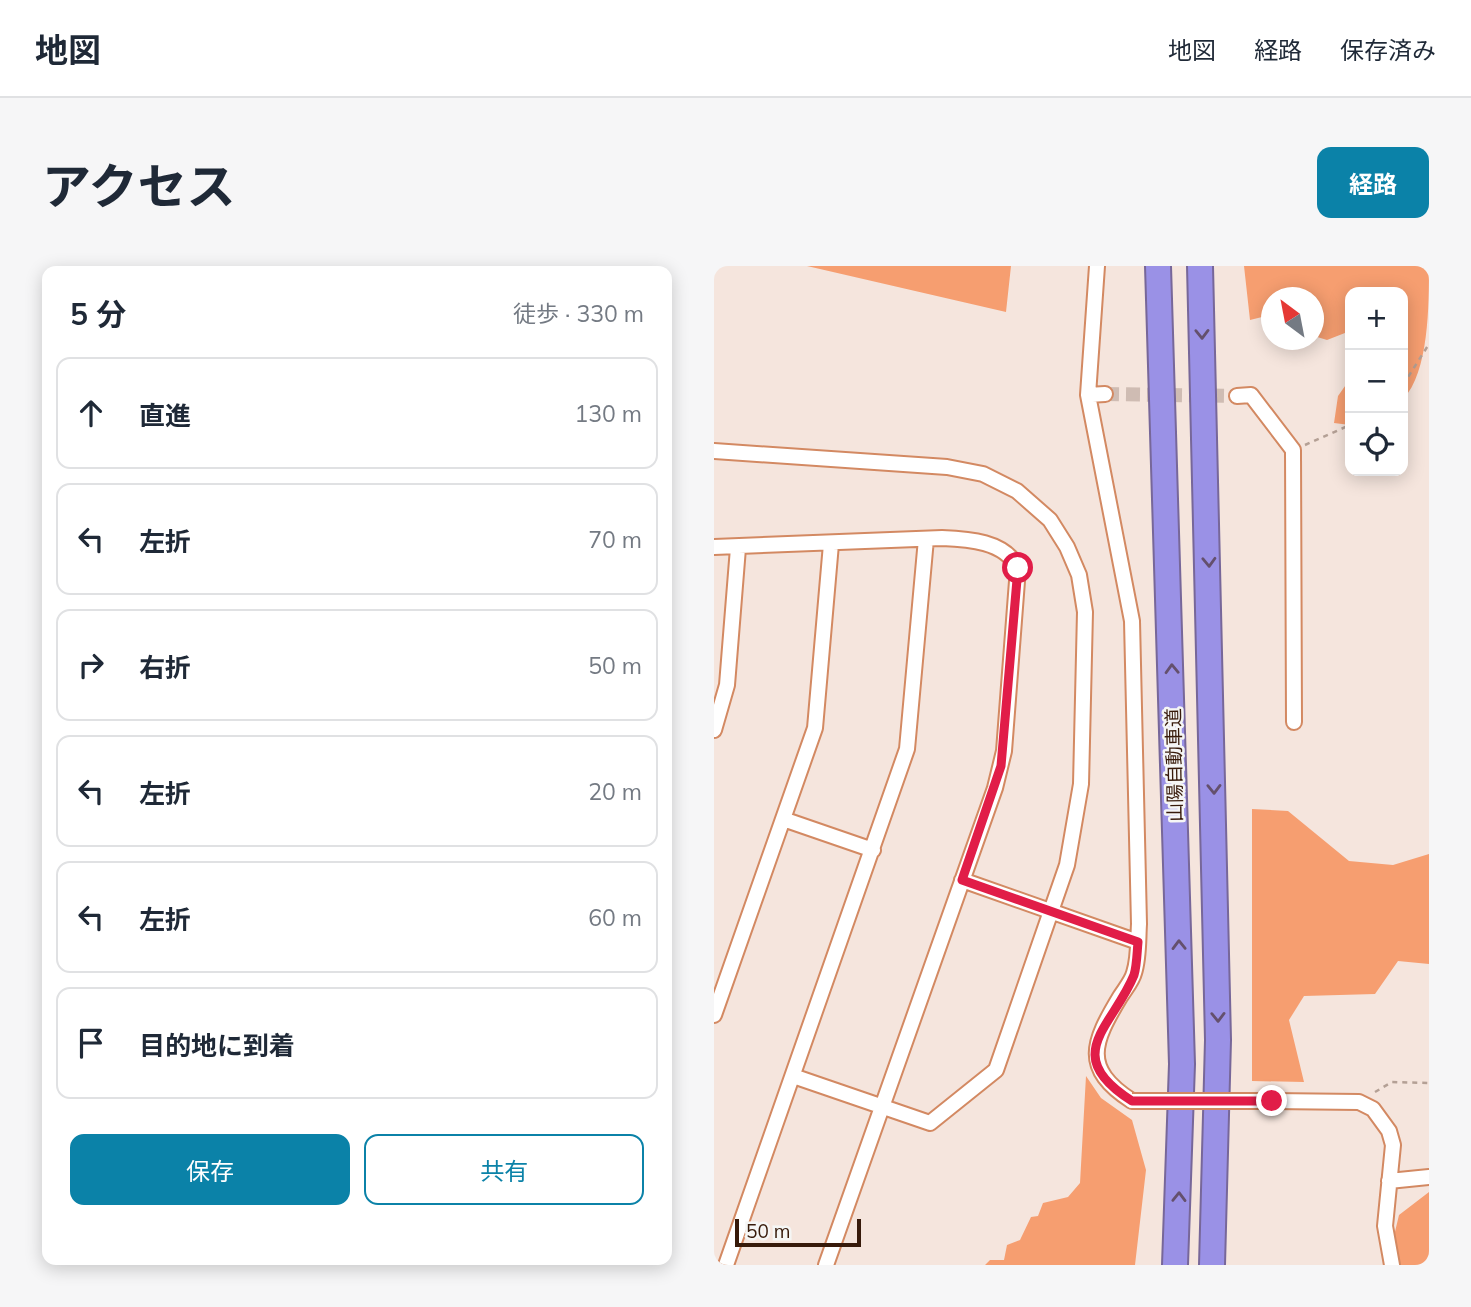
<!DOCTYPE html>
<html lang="ja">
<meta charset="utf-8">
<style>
body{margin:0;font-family:Mulish,"Noto Sans JP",sans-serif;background:#f6f6f7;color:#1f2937}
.controls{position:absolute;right:21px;top:21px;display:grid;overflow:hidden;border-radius:14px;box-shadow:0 4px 18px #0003}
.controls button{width:63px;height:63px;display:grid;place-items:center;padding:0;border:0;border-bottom:2px solid #e0e1e3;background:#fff;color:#1f2937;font:35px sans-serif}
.compass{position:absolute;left:547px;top:21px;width:63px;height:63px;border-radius:50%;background:#fff;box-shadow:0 4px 18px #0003;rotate:328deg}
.scale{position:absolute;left:21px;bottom:18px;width:126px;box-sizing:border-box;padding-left:7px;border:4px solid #371a0a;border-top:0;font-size:19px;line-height:24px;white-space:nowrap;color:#371a0a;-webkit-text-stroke:5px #f5f6f5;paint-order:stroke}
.stop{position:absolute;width:21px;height:21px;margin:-16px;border:5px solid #e11d48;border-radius:50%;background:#fff}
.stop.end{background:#e11d48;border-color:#fff;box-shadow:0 2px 7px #0008}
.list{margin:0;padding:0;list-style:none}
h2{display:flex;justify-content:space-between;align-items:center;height:91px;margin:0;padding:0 28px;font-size:30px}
h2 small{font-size:23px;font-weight:400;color:#747a83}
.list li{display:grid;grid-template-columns:46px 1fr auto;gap:21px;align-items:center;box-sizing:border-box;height:112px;margin:0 14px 14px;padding:0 14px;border:2px solid #e0e1e3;border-radius:14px}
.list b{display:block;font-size:26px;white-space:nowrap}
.list em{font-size:23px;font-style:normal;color:#747a83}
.actions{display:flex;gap:14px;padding:21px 28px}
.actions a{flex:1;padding:16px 0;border:2px solid #0b82a8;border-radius:14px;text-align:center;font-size:24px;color:#0b82a8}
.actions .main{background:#0b82a8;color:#fff}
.icon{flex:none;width:38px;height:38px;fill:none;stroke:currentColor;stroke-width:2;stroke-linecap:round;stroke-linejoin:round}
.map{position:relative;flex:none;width:715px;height:999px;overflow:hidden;border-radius:14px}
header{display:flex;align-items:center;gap:42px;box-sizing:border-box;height:98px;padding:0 35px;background:#fff;border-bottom:2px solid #e0e1e3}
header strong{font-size:33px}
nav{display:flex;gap:38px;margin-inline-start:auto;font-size:24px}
.intro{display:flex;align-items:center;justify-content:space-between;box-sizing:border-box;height:168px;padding:0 42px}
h1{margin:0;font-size:49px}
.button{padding:18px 32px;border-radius:14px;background:#0b82a8;color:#fff;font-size:24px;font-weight:700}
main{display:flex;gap:42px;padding:0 42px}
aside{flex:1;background:#fff;border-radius:14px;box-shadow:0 4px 18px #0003}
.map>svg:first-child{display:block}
.forest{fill:#f69e70}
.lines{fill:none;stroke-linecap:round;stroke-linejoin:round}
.street-tunnel{stroke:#cfbcb3;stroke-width:14;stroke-dasharray:14 7;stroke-linecap:butt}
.street-casing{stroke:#d38962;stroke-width:18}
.highway-casing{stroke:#776799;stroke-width:28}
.path{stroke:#b4a095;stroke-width:2.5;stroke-dasharray:5 5;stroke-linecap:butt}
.street{stroke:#fff;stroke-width:14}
.highway{stroke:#9a91e6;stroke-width:24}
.street-bridge-casing{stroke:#d38962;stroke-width:18;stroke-linecap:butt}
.street-bridge{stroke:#fff;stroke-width:14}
.oneway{stroke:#64506d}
.route{stroke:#e11d48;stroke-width:9}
.labels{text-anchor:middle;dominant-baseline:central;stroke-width:5;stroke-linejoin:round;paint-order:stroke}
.street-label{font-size:19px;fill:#371a0a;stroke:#f5f6f5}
</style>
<header>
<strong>地図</strong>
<nav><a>地図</a><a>経路</a><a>保存済み</a></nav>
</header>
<div class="intro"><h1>アクセス</h1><a class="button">経路</a></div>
<main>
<aside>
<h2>5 分<small>徒歩 · 330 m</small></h2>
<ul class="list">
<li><svg class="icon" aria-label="ahead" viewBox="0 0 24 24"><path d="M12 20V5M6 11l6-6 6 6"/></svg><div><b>直進</b></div><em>130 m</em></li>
<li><svg class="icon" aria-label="left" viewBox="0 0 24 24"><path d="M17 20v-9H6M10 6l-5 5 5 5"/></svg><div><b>左折</b></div><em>70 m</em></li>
<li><svg class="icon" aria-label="right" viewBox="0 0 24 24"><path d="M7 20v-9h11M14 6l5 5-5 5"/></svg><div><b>右折</b></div><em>50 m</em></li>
<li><svg class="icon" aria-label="left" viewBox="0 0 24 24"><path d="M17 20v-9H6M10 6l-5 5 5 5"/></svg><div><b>左折</b></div><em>20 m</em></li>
<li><svg class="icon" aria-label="left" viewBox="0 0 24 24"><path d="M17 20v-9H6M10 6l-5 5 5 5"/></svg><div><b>左折</b></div><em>60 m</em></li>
<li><svg class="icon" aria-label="arrive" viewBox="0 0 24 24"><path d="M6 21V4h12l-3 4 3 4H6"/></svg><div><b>目的地に到着</b></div></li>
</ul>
<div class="actions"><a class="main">保存</a><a>共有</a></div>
</aside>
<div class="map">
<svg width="715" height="999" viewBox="0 0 715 999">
<rect width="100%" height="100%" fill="#f5e5dd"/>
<path class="forest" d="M 93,0 L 297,0 L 292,46 Z
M 530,0 L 715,0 C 715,38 715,107 689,133 L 689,26 L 636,26 L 636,65 L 613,74 L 600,70 L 600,32 L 583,31 L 572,26 L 567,31 L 558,32 L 557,41 L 548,51 L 536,54 Z
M 636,113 L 636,159 L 620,157 L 624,130 Z
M 538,543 L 574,545 L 635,595 L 679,599 L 715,588 L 715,698 L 684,695 L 661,728 L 590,730 L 575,754 L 590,816 L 538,815 Z
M 372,810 L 387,832 L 418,854 L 432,904 L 421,999 L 271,999 L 276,994 L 290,994 L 293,979 L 306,974 L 317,951 L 324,950 L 329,937 L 354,931 L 366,917 Z
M 715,926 L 715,999 L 673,999 L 685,949 Z"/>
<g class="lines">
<path class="street-tunnel" d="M 391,128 L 523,130"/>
<g class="street-casing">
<path id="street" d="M 383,0 L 374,129 L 418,355 L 425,658 C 424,673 425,692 420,707 C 418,715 411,723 406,731 C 379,776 367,802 418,835
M 374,129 L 391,128
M 523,130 L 537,129 L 579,184 L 580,456
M 0,185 L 233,201 L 269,208 L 303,225 L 336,254 L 353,281 L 365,309 L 371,346 L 367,518 L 353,599 L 282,804 L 216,857 L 79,810
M 0,281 L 228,272 C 254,273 291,275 304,302 L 290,485 L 281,522 L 112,999
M 0,464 L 13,419 L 24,282
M 69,553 L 159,584
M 248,614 L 424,676
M 0,749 L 101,462 L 117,278
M 558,835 L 645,836 L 659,843 L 675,865 L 679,879 L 671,960 L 678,999
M 675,915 L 715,911
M 12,999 L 193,483 L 212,273"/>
</g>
<g class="highway-casing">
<path id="highway" d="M 444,0 L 468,798 L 461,999
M 486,0 L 504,774 L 498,999"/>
</g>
<path class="path" d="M 689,119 L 715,78
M 591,179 L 636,159
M 661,826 L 678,816 L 715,817"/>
<use href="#street" class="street"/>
<use href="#highway" class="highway"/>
<g class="street-bridge-casing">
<path id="street-bridge" d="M 418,835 L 558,835"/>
</g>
<use href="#street-bridge" class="street-bridge"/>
</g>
<defs><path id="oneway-chevron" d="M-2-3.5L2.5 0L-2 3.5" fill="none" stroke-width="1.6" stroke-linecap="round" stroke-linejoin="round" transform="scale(1.75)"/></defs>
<g class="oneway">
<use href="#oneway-chevron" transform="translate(488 68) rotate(89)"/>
<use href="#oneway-chevron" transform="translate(495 296) rotate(88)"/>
<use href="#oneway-chevron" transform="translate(458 403) rotate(-92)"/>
<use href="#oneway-chevron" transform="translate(500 523) rotate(89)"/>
<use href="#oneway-chevron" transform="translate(465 679) rotate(-91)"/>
<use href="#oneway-chevron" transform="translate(504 751) rotate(89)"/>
<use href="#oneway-chevron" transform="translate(465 931) rotate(-89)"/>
</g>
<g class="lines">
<path class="route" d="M 304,302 L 287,500 L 248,614 L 424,676 C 423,686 423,699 420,709 C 399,761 345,789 418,835 L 558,835"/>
</g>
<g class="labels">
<g class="street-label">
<text transform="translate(460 499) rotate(-91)">山陽自動車道</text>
</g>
</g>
</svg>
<div class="controls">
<button>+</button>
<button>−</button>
<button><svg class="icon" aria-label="locate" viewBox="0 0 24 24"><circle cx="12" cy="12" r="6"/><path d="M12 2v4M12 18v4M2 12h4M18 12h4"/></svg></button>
</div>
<svg class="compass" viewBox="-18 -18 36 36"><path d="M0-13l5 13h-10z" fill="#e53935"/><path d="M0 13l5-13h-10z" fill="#747a83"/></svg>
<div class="scale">50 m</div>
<div class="stop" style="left:304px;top:302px"></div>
<div class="stop end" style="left:558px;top:835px"></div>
</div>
</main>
